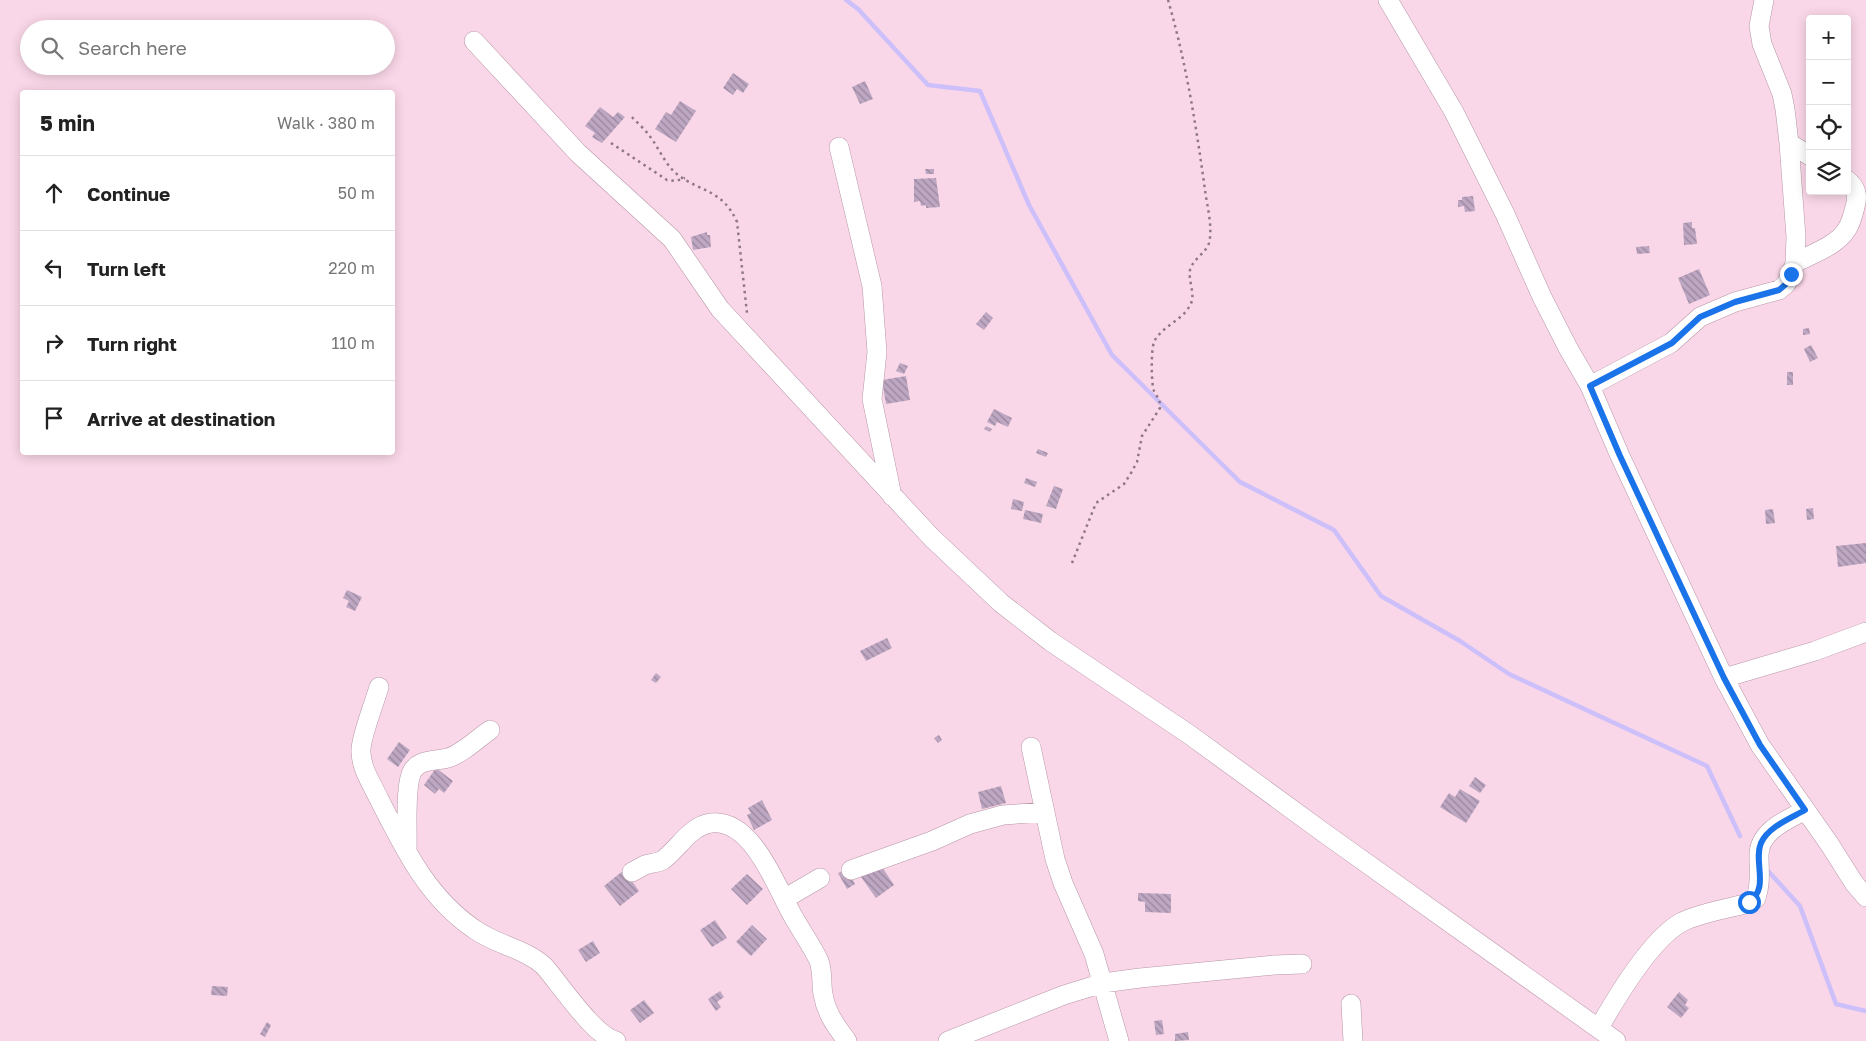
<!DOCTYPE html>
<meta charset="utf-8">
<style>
body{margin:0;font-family:"Golos Text",sans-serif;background:#f6f6f6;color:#222}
.controls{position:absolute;right:15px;top:15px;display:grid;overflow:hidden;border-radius:5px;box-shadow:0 2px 12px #0003}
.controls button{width:45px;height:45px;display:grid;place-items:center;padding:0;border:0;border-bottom:1px solid #e0e0e0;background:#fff;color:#222;font:25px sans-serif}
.stop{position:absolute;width:15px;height:15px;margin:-11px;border:4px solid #1a73e8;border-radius:50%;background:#fff}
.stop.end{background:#1a73e8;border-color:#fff;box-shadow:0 1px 5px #0008}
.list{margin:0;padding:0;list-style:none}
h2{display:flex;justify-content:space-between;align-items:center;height:65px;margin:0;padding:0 20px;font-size:21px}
h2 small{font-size:16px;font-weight:400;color:#767676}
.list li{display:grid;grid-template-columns:32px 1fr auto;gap:15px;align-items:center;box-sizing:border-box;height:75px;padding:0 20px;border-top:1px solid #e0e0e0}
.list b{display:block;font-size:19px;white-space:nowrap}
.list em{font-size:16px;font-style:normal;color:#767676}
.icon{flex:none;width:28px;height:28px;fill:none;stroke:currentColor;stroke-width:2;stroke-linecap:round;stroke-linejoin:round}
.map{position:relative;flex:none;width:1866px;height:1041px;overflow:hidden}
.search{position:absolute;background:#fff;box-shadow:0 2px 12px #0003;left:20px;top:20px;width:375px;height:55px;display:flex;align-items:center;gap:12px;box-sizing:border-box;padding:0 18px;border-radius:28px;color:#767676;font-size:19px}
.panel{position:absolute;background:#fff;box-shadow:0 2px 12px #0003;left:20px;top:90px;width:375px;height:365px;border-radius:5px}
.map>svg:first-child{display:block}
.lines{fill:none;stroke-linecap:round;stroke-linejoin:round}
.stream{stroke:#ccbffa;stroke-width:4.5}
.building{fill:url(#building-back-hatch)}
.minor-casing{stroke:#b696a6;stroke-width:20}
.path{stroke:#8f7883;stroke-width:2.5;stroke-dasharray:2.5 4;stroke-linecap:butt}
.minor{stroke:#fff;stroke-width:19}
.route{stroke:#1a73e8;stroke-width:6}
</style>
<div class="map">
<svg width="1866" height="1041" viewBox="0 0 1866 1041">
<defs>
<pattern id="building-back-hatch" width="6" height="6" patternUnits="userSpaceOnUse" patternTransform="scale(1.25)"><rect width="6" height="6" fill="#bda7c2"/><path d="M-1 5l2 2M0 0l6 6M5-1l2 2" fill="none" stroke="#99869c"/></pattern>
</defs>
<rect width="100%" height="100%" fill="#fad7e8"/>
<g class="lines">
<path class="stream" d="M 846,0 L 858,9 L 928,85 L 980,91 L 1029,205 L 1112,355 L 1240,482 L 1334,530 L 1381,596 L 1460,641 L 1509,674 L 1707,766 L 1740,836
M 1769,872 L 1800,906 L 1836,1004 L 1866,1011"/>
</g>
<path class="building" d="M 733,73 L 749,84 L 743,93 L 737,89 L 733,95 L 723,88 Z
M 865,81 L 873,99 L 860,104 L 852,87 Z
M 680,101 L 696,111 L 676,142 L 655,129 L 666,112 L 671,115 Z
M 600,107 L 613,117 L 618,112 L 625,117 L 602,143 L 592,137 L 595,133 L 585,126 Z
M 925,169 L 934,169 L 934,174 L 926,174 Z
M 936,178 L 940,207 L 926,208 L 926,205 L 921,206 L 920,201 L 914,202 L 914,179 Z
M 1473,196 L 1475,211 L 1465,212 L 1464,206 L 1458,207 L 1458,200 L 1462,200 L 1462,197 Z
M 1692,222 L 1692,228 L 1695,228 L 1697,244 L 1684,245 L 1683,223 Z
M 707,232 L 707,235 L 710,235 L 711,247 L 693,250 L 691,237 Z
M 1649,246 L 1650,253 L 1637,254 L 1636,247 Z
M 1699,269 L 1710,295 L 1689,304 L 1678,278 Z
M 986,312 L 993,318 L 984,330 L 976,324 Z
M 1809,328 L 1810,334 L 1803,335 L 1803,329 Z
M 1811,345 L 1818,358 L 1810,362 L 1804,349 Z
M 900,363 L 908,366 L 904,374 L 896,371 Z
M 1787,372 L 1793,372 L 1793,385 L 1787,385 Z
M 906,376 L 910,400 L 886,404 L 882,380 Z
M 994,409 L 1012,418 L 1008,427 L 997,422 L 995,426 L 987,422 Z
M 986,426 L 992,429 L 990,432 L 984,429 Z
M 1038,449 L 1048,453 L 1046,457 L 1036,453 Z
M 1026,478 L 1037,482 L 1035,487 L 1024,483 Z
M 1054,486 L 1063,489 L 1056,509 L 1046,506 Z
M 1013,499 L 1024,502 L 1022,511 L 1011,509 Z
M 1813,508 L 1814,519 L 1807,520 L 1806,509 Z
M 1773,509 L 1775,523 L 1766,524 L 1765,510 Z
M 1025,510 L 1043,514 L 1041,523 L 1023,519 Z
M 1866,543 L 1866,563 L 1838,567 L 1836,546 Z
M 347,590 L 362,597 L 355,611 L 346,607 L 349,601 L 343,598 Z
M 887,638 L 892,648 L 866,661 L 860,651 Z
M 656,673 L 661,677 L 656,683 L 651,680 Z
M 939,735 L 942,740 L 938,743 L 934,738 Z
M 399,742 L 410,750 L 398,767 L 387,759 Z
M 436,768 L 453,781 L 444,793 L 439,789 L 435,794 L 424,785 Z
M 1475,777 L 1486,785 L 1480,793 L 1469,786 Z
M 1001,786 L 1006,803 L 982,809 L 978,792 Z
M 1460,789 L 1480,801 L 1466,823 L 1440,807 L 1449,793 L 1455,797 Z
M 762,800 L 772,820 L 754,830 L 747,815 L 751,813 L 748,808 Z
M 880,864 L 894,885 L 876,898 L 861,877 Z
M 847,869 L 855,884 L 847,889 L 838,873 Z
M 624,870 L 639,891 L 620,906 L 604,886 Z
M 747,874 L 763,889 L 747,905 L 731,889 Z
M 1138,893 L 1171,894 L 1171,913 L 1145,912 L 1145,902 L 1138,901 Z
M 715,920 L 727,938 L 712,947 L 700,930 Z
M 752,925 L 767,939 L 751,956 L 736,942 Z
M 593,941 L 600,953 L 586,962 L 578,950 Z
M 212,986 L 228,987 L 227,996 L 211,995 Z
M 720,991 L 724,997 L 717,1002 L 721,1007 L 716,1011 L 708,999 Z
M 1679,992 L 1688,1000 L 1685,1005 L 1689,1008 L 1681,1018 L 1667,1007 Z
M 644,1000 L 654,1013 L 640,1023 L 630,1010 Z
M 1162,1020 L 1164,1034 L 1156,1035 L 1154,1021 Z
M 267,1022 L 271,1025 L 265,1037 L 260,1034 Z
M 1188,1032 L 1189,1040 L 1175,1041 L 1175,1034 Z"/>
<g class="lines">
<g class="minor-casing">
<path id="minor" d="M 1388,0 L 1454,112 L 1505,214 L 1542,297 L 1568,348 L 1590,386 L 1620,456 L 1724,678 L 1760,745 L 1830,845 L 1854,883 L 1866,897
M 474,41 L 578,153 L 672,239 L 720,309 L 931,537 L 1001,603 L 1050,641 L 1190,735 L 1327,835 L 1616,1041
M 1789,143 L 1810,156
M 839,147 L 872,286 L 877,352 L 872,399 L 892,496
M 1795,263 C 1811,254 1837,246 1847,229 C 1851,223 1853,215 1855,207 C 1858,196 1857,188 1847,180
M 1590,386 L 1671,343 L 1700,317 L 1735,302 L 1779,290 L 1786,284 L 1791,274 L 1795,263 L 1796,237 L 1789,143 L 1785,109 L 1782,94 L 1762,44 L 1759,26 L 1764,0
M 1724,678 L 1815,651 L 1866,632
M 379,687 C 374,704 362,734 361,749 C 360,767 372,784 379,799 C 404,848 427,897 474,929 C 496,945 524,948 544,966 C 560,984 594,1036 616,1041
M 1031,747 L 1055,859 L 1063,883 L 1094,954 L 1119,1041
M 407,850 C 408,833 404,784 413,770 C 421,759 436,761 448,758 C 463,753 477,739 490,730
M 851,870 L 932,841 L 970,824 L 1003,815 L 1045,812
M 632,872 C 636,870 641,867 645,865 C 651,863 658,863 663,860 C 679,848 690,826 711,823 C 753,818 777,889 794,918 C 802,932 812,946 819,961 C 823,972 821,983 823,994 C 826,1013 836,1026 847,1041
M 784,899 L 820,878
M 1351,1004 L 1353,1041
M 1599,1028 C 1616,998 1652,938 1682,922 C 1699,913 1730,908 1749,903 L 1756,898 C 1761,884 1759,870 1759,855 C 1759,831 1787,820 1805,810
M 948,1041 L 1064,995 L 1103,983 L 1140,978 L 1274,965 L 1302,964"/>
</g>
<path class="path" d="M 632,117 C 637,123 644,128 648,134 C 659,147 664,164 678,175 C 701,192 723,190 737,222 L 747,313
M 611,143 L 667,180 L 676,181 L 685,178
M 1072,563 L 1096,503 L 1124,484 L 1131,473 L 1137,462 L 1142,436 L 1160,408 C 1161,401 1157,397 1154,391 C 1151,383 1151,350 1154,342 C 1161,327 1181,321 1189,307 C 1197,296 1188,283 1190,270 C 1193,259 1206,253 1209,243 C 1213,227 1207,206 1205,190 C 1196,125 1186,62 1168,0"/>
<use href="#minor" class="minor"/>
</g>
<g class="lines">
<path class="route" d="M 1749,902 C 1770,888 1753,862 1761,843 C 1768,827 1791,818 1805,810 L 1760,745 L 1724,678 L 1620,456 L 1590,386 L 1672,343 L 1700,317 L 1735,302 L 1779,290 L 1786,284 L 1791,274"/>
</g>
</svg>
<div class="controls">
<button>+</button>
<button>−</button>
<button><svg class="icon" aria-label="locate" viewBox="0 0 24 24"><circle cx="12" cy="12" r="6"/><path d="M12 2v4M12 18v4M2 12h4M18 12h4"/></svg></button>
<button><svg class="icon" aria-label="layers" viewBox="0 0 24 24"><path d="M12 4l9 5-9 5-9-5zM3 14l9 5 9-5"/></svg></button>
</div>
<div class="stop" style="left:1749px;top:902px"></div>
<div class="stop end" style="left:1791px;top:274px"></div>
<div class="search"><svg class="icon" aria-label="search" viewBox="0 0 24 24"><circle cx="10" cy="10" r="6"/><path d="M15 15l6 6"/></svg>Search here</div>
<section class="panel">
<h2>5 min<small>Walk · 380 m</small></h2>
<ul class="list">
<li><svg class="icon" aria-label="ahead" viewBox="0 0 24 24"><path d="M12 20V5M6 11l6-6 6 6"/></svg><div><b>Continue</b></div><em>50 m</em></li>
<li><svg class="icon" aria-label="left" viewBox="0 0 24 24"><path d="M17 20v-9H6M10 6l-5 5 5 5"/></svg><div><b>Turn left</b></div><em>220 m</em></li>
<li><svg class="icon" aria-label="right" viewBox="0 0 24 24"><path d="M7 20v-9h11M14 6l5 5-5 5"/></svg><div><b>Turn right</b></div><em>110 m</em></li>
<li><svg class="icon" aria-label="arrive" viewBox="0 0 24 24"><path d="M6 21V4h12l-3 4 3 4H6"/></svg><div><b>Arrive at destination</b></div></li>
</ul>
</section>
</div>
